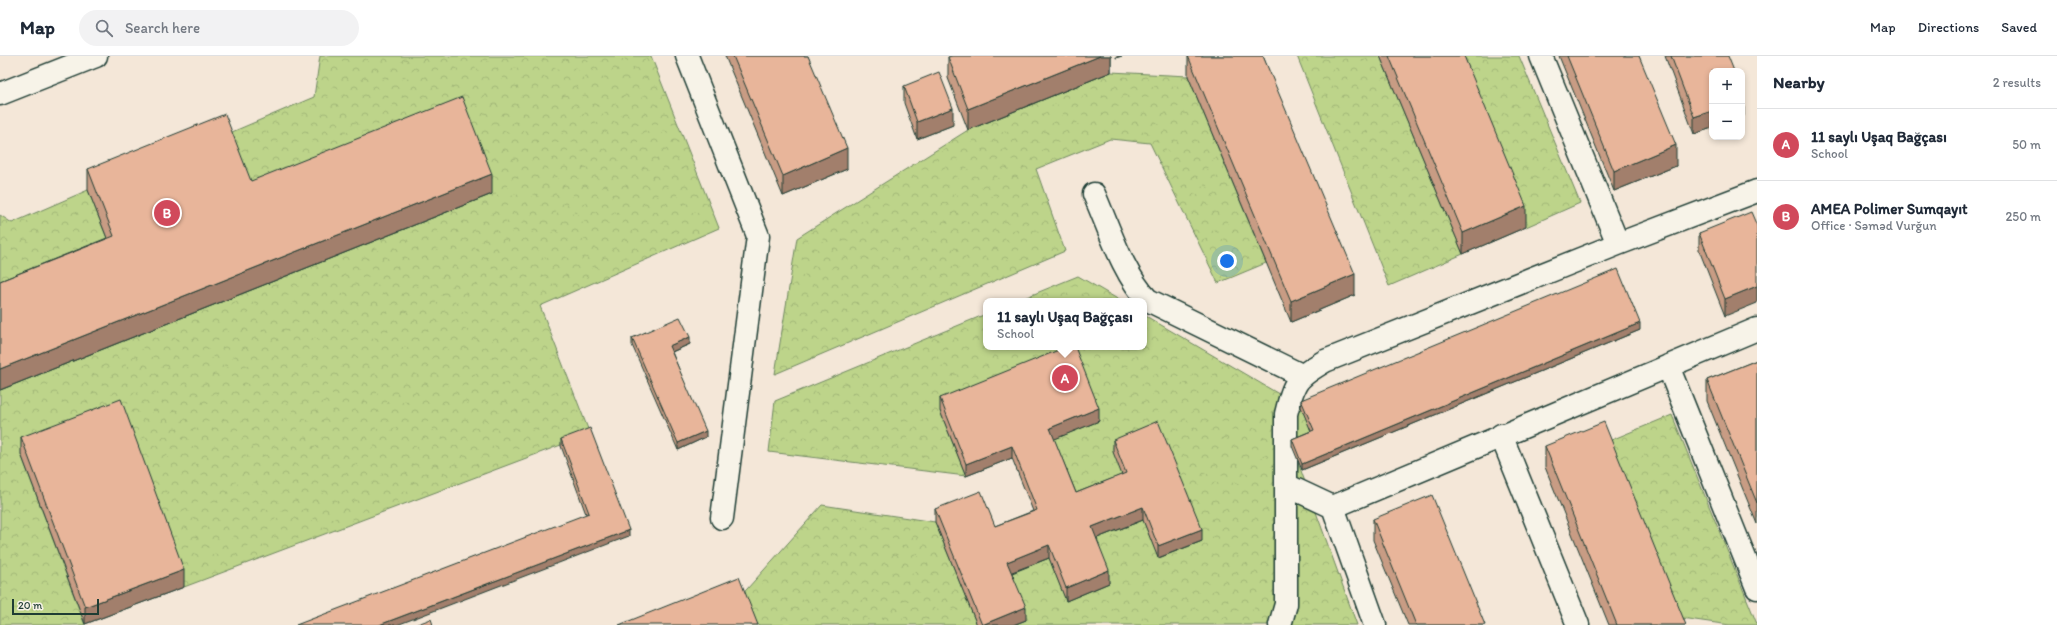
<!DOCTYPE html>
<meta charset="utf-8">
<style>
body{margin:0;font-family:Itim,sans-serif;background:#f2f2f3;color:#1f2937}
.controls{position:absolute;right:12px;top:12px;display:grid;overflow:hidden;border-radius:8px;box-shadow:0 2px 6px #0003}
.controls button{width:36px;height:36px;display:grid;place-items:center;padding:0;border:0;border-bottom:1px solid #e0e1e3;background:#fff;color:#1f2937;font:20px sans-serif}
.scale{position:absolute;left:12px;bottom:10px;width:87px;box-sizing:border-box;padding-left:4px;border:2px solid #1f3d34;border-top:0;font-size:11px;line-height:14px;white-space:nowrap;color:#1f3d34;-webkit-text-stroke:3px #f7f3e8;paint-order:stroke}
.you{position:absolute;left:1227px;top:205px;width:14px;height:14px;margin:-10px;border:3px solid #fff;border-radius:50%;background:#1a73e8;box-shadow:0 0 0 6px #1a73e833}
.badge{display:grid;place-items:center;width:26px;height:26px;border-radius:50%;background:#d1495b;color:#fff;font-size:13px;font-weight:700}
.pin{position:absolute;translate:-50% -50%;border:2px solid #fff;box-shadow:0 1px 4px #0006}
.popup{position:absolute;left:983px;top:242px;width:164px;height:52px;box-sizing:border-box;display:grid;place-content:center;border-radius:8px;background:#fff;filter:drop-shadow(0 1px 3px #0005);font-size:13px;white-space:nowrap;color:#747a83}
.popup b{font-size:15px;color:#1f2937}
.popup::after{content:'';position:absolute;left:50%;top:100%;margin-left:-8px;border:8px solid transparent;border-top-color:#fff}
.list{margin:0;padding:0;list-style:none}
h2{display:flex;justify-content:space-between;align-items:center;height:52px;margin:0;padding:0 16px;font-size:17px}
h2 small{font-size:13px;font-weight:400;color:#747a83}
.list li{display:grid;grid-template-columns:26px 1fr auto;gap:12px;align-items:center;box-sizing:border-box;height:72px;padding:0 16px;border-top:1px solid #e0e1e3}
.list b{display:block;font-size:15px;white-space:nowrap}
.list p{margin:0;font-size:13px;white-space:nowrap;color:#747a83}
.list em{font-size:13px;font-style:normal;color:#747a83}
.icon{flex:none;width:22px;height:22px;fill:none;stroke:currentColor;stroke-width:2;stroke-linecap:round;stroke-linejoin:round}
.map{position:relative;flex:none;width:1757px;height:569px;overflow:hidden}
header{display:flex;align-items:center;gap:24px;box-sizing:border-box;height:56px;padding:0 20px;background:#fff;border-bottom:1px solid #e0e1e3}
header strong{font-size:19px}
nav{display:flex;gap:22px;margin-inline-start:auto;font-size:14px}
.search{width:280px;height:36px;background:#f2f2f3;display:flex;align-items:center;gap:10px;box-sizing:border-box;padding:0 14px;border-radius:22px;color:#747a83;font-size:15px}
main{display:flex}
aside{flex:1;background:#fff}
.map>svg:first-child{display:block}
.forest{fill:url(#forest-crowns);stroke:#6e885f}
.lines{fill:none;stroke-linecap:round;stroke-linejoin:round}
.minor-casing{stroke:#1f3d34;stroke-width:25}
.major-casing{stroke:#1f3d34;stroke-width:25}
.minor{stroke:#f7f3e8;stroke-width:22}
.major{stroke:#f7f3e8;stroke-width:22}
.wall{fill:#c89c84;stroke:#1f3d34}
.shaded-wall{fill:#a27f6c;stroke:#1f3d34}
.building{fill:#e8b59a;stroke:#1f3d34}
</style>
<header>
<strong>Map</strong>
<div class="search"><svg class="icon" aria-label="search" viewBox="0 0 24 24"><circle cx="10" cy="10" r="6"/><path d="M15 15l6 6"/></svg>Search here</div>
<nav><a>Map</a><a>Directions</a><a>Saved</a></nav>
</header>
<main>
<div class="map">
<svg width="1757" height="569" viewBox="0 0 1757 569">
<defs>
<pattern id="forest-crowns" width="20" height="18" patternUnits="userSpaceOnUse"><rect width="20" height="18" fill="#bdd48a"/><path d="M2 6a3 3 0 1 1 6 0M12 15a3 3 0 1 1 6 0" fill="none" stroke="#a2b778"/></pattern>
</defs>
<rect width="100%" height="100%" fill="#f4e7d8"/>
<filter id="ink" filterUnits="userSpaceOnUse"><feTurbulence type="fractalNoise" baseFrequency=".025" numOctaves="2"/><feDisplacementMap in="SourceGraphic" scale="8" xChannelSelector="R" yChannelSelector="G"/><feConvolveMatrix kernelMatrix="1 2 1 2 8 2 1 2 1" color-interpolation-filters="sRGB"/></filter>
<g filter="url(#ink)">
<path class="forest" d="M 320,0 L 651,0 L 719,172 L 540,250 L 590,378 L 184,531 L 21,398 L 85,569 L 0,569 L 0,334 L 492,138 L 251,146 L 225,79 L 314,41 Z
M 1297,0 L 1380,0 L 1463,198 L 1389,230 Z
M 1455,0 L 1519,0 L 1580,147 L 1526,171 Z
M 1111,16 L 1188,20 L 1266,207 L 1218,227 L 1150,87 L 1110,83 L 1036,113 L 1065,195 L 775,318 L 797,182 L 968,74 Z
M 88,134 L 114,200 L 0,245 L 0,159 L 12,167 Z
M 1078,220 L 1121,245 L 1017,245 Z
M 986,258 L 986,291 L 1144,291 L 1144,259 L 1301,351 L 1314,381 L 1292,390 L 1357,569 L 1013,569 L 1025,564 L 1007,518 L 1049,502 L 1066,544 L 1092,484 L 1143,464 L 1159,502 L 1202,485 L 1126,429 L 1076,450 L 1050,385 L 940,355 L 966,420 L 769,396 L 775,345 Z
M 1672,359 L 1757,568 L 1757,569 L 1730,569 L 1674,561 L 1604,387 Z
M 822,449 L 935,466 L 977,569 L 750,569 L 739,542 Z"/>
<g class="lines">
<g class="minor-casing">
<path id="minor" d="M 687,0 L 758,180 L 722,462
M 1541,0 L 1618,188
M 1094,138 C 1109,172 1123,218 1148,244 L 1301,319
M 1668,310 L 1757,532
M 1501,379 L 1578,569
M 1286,429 L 1333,451 L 1375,569
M 1333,451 L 1757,273
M 1280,569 L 1286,548 L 1286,358 C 1294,325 1296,322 1325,305 L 1618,188 L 1757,135"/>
</g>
<g class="major-casing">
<path id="major" d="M 0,38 L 96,0"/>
</g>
<use href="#minor" class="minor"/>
<use href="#major" class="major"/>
</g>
<path class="wall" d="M 725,0 L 808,0 L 847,113 L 783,140 Z
M 1111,0 L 1111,16 L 968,74 L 948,22 L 948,1 Z
M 1188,0 L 1263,0 L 1355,239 L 1291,266 L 1188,20 Z
M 1380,0 L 1464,0 L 1526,171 L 1463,198 Z
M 1559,0 L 1639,0 L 1676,110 L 1614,135 Z
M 1665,0 L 1728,0 L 1712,15 L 1712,72 L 1694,78 Z
M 904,30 L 953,69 L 917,83 L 904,47 Z
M 88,113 L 251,125 L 492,138 L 0,334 L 0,225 L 107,182 L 88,134 Z
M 1757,170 L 1725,260 L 1699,194 L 1699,177 Z
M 1640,274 L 1302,414 L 1292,390 L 1292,383 L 1311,375 L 1301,351 L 1301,344 Z
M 632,282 L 690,288 L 672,296 L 706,381 L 678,394 L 632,289 Z
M 1757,304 L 1757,468 L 1707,345 L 1707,324 Z
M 940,342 L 1099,365 L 1054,383 L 1076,437 L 1122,419 L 1113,396 L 1113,384 L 1202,485 L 1158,502 L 1143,464 L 1097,482 L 1109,527 L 1066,545 L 1049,502 L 1012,517 L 1026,564 L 1013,569 L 977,569 L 935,466 L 935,453 L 995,470 L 1033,455 L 1012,402 L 966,420 L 940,355 Z
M 21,381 L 184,531 L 85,568 L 21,398 Z
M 561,383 L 629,480 L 586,458 L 561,390 Z
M 1545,390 L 1686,569 L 1609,569 L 1545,411 Z
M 1373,463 L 1485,569 L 1408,569 L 1373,484 Z"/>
<path class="shaded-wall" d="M 1100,0 L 1111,0 L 1111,16 L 968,74 L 968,53 Z
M 1116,0 L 1122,0 L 1116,2 Z
M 1742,43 L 1744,43 L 1744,60 L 1742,61 Z
M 953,52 L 953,69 L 917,83 L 917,66 Z
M 1712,55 L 1712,72 L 1694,78 L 1694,61 Z
M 1676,89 L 1676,110 L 1614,135 L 1614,115 Z
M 847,92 L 847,113 L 783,140 L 783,120 Z
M 492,118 L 492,138 L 0,334 L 0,313 Z
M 1526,150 L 1526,171 L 1463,198 L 1463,177 Z
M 1355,218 L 1355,239 L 1291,266 L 1291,245 Z
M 1757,230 L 1757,247 L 1725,260 L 1725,243 Z
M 1640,267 L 1640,274 L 1302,414 L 1302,408 Z
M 690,281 L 690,288 L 669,297 L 669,290 Z
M 1099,352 L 1099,365 L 1050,385 L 1050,372 Z
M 706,375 L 706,381 L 678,394 L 678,387 Z
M 1012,390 L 1012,402 L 966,420 L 966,408 Z
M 1143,451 L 1143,464 L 1092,484 L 1092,471 Z
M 1202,473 L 1202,485 L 1158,502 L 1158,490 Z
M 629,474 L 629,480 L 397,569 L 379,569 Z
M 1049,489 L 1049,502 L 1007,518 L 1007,506 Z
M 184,514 L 184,531 L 85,568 L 85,551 Z
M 1109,514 L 1109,527 L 1066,545 L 1066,532 Z
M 1026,551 L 1026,564 L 1013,569 L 982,569 Z"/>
<path class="building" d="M 733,0 L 808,0 L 847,92 L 783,120 Z
M 952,0 L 1100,0 L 968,53 L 948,1 Z
M 1188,0 L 1263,0 L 1355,218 L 1291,245 Z
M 1389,0 L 1464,0 L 1526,150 L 1463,177 Z
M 1567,0 L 1639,0 L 1676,89 L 1614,115 Z
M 1671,0 L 1728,0 L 1734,15 L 1712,15 L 1712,55 L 1694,61 Z
M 939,16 L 953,52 L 917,66 L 904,30 Z
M 1742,37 L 1744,43 L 1742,43 Z
M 462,41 L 492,118 L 0,313 L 0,225 L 114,180 L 88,113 L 225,58 L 251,125 Z
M 1751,156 L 1757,170 L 1757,230 L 1725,243 L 1699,177 Z
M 1618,213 L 1640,267 L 1302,408 L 1292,383 L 1314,374 L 1301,344 Z
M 680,261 L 690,281 L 669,290 L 706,375 L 678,387 L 632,282 Z
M 1066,291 L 1075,291 L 1099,352 L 1050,372 L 1076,437 L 1126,417 L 1113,384 L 1158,365 L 1202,473 L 1158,490 L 1143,451 L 1092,471 L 1109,514 L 1066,532 L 1049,489 L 1007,506 L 1026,551 L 982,569 L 935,453 L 981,435 L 995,470 L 1037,454 L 1012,390 L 966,408 L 940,342 Z
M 1757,304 L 1757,447 L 1707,324 Z
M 121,343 L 184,514 L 85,551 L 21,381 Z
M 1604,366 L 1686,569 L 1617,569 L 1545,390 Z
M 590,372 L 629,474 L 379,569 L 296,569 L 589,457 L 561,383 Z
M 1432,439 L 1485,569 L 1416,569 L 1373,463 Z
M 739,521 L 758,569 L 619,569 Z
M 431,563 L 433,569 L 415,569 Z"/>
</g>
</svg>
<div class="controls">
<button>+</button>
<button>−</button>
</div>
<div class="scale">20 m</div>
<div class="you"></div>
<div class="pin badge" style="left:1065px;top:322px">A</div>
<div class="popup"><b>11 saylı Uşaq Bağçası</b>School</div>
<div class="pin badge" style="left:167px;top:157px">B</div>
</div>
<aside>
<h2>Nearby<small>2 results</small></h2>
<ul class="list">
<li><span class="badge">A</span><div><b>11 saylı Uşaq Bağçası</b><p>School</p></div><em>50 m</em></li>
<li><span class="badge">B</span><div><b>AMEA Polimer Sumqayıt</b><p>Office · Səməd Vurğun</p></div><em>250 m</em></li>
</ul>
</aside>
</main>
